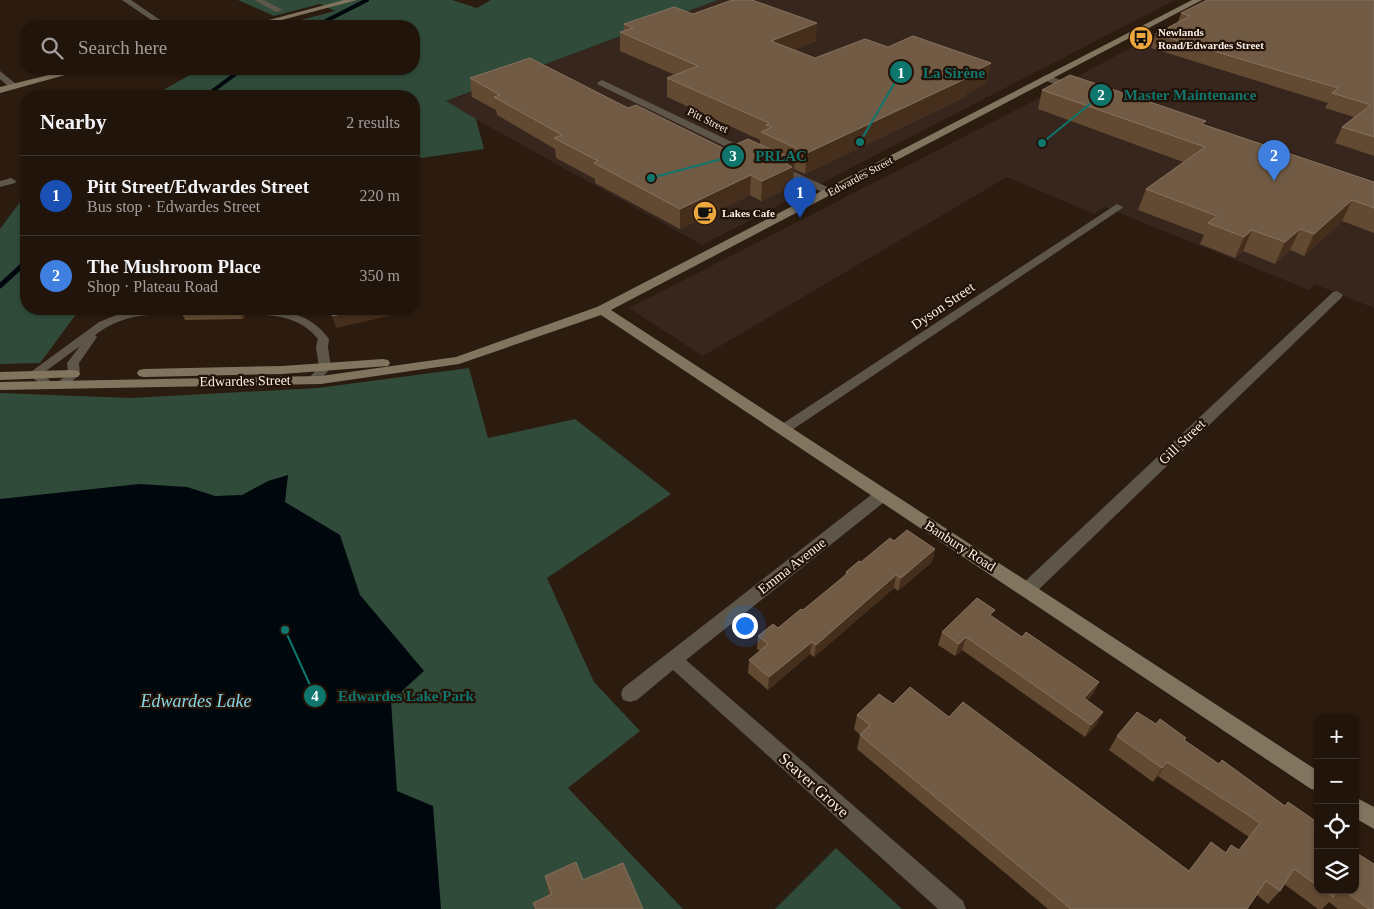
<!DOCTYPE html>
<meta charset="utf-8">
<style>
body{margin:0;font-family:"Times New Roman",serif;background:#2d2119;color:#f1f3f6}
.controls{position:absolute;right:15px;bottom:15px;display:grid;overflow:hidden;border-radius:10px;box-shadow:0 1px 4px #0004}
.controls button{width:45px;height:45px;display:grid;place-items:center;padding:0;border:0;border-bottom:1px solid #3e332c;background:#21140b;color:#f1f3f6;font:25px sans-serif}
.you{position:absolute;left:744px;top:625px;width:18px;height:18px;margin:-12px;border:4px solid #fff;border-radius:50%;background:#1a73e8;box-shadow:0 0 0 8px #1a73e833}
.badge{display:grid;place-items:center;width:32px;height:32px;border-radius:50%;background:#7c3aed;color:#fff;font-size:16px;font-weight:700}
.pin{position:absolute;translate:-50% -41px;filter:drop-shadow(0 1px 2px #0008)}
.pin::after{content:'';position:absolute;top:26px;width:18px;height:15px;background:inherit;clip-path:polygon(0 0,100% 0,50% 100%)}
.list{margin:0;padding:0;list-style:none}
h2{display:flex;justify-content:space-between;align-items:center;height:65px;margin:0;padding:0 20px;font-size:21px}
h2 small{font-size:16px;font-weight:400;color:#a29e9d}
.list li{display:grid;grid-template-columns:32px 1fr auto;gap:15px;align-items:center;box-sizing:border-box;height:80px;padding:0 20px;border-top:1px solid #3e332c}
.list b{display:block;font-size:19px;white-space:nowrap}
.list p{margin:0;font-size:16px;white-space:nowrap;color:#a29e9d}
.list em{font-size:16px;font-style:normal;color:#a29e9d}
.icon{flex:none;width:28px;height:28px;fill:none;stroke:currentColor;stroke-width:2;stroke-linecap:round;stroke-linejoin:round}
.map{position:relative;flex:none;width:1374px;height:909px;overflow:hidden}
.search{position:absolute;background:#21140b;box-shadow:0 1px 4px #0004;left:20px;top:20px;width:400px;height:55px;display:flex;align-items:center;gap:12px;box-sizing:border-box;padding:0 18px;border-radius:20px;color:#a29e9d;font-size:19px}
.panel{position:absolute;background:#21140b;box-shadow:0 1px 4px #0004;left:20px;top:90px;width:400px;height:225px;border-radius:20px}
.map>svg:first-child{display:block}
.industrial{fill:#37261e}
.green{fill:#304b3a}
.water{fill:#00080d}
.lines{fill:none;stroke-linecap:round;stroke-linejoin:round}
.stream-far1{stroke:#00080d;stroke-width:4}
.stream{stroke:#00080d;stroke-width:5}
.lane{fill:#5e5649;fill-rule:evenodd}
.street{fill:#5e5649;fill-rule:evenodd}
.secondary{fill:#817560;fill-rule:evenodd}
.wall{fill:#614932}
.shaded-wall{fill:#452f1c}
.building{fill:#715b45;stroke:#86725e}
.labels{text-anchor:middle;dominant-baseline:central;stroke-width:4.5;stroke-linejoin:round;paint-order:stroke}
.far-poi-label{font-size:11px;font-weight:bold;fill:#faeee6;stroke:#221207;text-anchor:start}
.far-street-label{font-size:11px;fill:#faeee6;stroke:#221207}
.street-label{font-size:14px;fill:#faeee6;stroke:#221207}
.near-street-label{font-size:16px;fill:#faeee6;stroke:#221207}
.near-water-label{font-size:18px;font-style:italic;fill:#86d5e5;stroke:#221207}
.leader{fill:none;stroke:#0f766e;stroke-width:2}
.callout-dot{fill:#0f766e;stroke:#221207;stroke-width:2}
.mark-label{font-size:15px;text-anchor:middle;font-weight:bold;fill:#fff}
.callout-label{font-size:15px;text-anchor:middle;font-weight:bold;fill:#0f766e;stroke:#221207;stroke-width:4.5;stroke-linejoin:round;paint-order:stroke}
</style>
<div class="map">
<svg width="1374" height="909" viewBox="0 0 1374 909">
<rect width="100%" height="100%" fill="#2c1b0f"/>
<path class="industrial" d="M 718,0 L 1175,0 L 702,245 L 445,102 Z
M 1218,0 L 1374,0 L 1374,181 L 1073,79 Z
M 1055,90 L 1374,202 L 1374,308 L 1314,284 L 1309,290 L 1105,207 L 1094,214 L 1007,177 L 703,356 L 629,308 Z"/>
<path class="green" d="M 238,0 L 452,0 L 477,8 L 491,0 L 718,0 L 446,101 L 476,119 L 484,149 L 414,159 L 414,96 L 153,96 L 200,69 L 414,69 L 414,26 L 278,26 L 335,11 L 320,4 L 274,16 Z
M 26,194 L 26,309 L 80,309 L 40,363 L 0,364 L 0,229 Z
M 469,368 L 488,438 L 575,419 L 671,494 L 547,578 L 594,682 L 640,731 L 568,788 L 683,909 L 0,909 L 0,393 L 131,398 L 318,388 Z
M 836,848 L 902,909 L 775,909 Z"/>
<path class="water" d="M 288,475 L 285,502 L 340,535 L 360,595 L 424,671 L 391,701 L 397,791 L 433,806 L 441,909 L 0,909 L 0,499 L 139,484 L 187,487 L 215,496 L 242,495 L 268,481 Z"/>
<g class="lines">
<path class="stream-far1" d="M 316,26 L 367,0
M 206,96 L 242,69"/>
<path class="stream" d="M 0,286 L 26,262"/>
<path class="lane" d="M 164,309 L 195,309 L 196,311 L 191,314 C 154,315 127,311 95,335 L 97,337 L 79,363 L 80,374 L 66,387 L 58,387 L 56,384 L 68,373 L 67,363 L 80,346 L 42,374 L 55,385 L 53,388 L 45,388 L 28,374 L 99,322 L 124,312 Z
M 246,309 C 279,309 309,311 329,339 L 328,347 L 331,368 L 329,370 L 316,384 L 308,384 L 306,381 L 319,367 L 316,347 L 318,339 C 301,317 276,315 250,314 L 246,313 L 245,311 Z"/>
<path class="street" d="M 122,0 L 131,0 L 169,26 L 160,26 Z
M 254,0 L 264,0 L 283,10 L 276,12 Z
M 0,71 L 16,84 L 16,88 L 10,88 L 0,79 Z
M 1046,75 L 1079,86 L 1081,88 L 1076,91 L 1043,80 L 1041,78 Z
M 602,80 L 755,153 L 756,155 L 751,158 L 747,157 L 599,85 L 597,83 Z
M 777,164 L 834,190 L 835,192 L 830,195 L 826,194 L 773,169 L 772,167 L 773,165 Z
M 11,178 L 16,181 L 15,183 L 0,187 L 0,181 Z
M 1117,204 L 1123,207 L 1121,209 L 789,432 L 779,432 L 777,429 L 779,426 Z
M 1337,291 L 1343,295 L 1341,298 L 1033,595 L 1027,597 L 1021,595 L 1018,590 L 1021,585 L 1333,292 Z
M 882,489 L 888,491 L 890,495 L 888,499 L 686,660 L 963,901 L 966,909 L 938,909 L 673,670 L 637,700 L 630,702 L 623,700 L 621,694 L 623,688 L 876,491 Z"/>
<path class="secondary" d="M 344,0 L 357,0 L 259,26 L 246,26 Z
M 1192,0 L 1202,0 L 611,310 L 1318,771 L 1318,791 L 1311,789 L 601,315 L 459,364 L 321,384 L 0,390 L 0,382 L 321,376 L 456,357 L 597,307 Z
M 73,69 L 87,69 L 0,93 L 0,87 Z
M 383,359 L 388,360 L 390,363 L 388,366 L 282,374 L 144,377 L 139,376 L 137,373 L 139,370 L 144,369 L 282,366 Z
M 73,370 L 78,371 L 80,374 L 78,377 L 0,380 L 0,372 Z
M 1355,797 L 1374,807 L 1374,829 L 1355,818 Z"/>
</g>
<path class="wall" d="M 1374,0 L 1374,156 L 1335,143 L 1342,127 L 1354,117 L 1325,108 L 1328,103 L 1151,48 L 1156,34 L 1178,22 L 1181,13 Z
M 693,14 L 816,41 L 794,50 L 815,58 L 987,82 L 966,94 L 965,97 L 805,174 L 794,169 L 793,180 L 791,181 L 790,187 L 761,201 L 750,195 L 680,229 L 595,183 L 595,179 L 556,158 L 555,149 L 497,115 L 496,110 L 472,97 L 470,78 L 628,108 L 725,149 L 760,144 L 760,140 L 667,97 L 667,78 L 675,75 L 620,51 L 620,32 L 624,31 L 624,24 Z
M 1042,90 L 1205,125 L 1374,182 L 1374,233 L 1342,221 L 1304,256 L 1290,250 L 1275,264 L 1243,251 L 1235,258 L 1200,244 L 1204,235 L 1138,210 L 1146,189 L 1183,162 L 1038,109 Z
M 180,309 L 245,309 L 244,310 L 246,315 L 243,319 L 185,320 Z
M 894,541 L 935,549 L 932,562 L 898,591 L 894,588 L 814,657 L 810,654 L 768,690 L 748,673 L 749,660 L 760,651 L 757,649 L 758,636 L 778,628 L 803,610 L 845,576 L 846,572 Z
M 993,617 L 1022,637 L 1099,682 L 1093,694 L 1087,700 L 1097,724 L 1085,737 L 962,650 L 955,656 L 938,645 L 942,632 Z
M 893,704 L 949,717 L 1189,871 L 1225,853 L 1231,845 L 1239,850 L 1249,837 L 1158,776 L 1153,782 L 1109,750 L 1117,736 L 1156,724 L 1184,741 L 1318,830 L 1318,890 L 1355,890 L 1374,909 L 1338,909 L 1329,902 L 1322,909 L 1318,909 L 1284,884 L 1280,891 L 1268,904 L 1257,895 L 1247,909 L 1048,909 L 857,749 L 860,735 L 854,729 L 857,715 Z
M 545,876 L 583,880 L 643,909 L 535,909 L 533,903 L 549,895 Z"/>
<path class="shaded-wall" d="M 817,23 L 816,41 L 770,60 L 771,41 Z
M 991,63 L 987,82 L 966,94 L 965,97 L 805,174 L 807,153 Z
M 795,160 L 793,180 L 791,181 L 790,187 L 761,201 L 762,181 L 786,164 Z
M 751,175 L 750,195 L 680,229 L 680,209 Z
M 1352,200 L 1342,221 L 1304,256 L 1314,234 Z
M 1300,229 L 1290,250 L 1275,264 L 1285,242 Z
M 1252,230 L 1243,251 L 1235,258 L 1244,237 Z
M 239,309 L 245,309 L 244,310 L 246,315 L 243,319 Z
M 312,309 L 325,309 L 313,310 Z
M 365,309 L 411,309 L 411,311 L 336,328 L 332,316 Z
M 935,549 L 932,562 L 898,591 L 901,578 Z
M 896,575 L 894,588 L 814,657 L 816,645 Z
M 966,637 L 962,650 L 955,656 L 959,644 Z
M 812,642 L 810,654 L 768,690 L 769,677 Z
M 1099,682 L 1093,694 L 1078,710 L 1084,698 Z
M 1103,712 L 1097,724 L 1085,737 L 1091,725 Z
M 1167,762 L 1158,776 L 1153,782 L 1162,768 Z"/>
<path class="building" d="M 732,0 L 752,0 L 817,23 L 771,41 L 815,58 L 865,39 L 888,47 L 913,36 L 991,63 L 965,76 L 969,77 L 807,153 L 761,132 L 772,127 L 766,125 L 769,123 L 667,78 L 698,66 L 620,32 L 633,28 L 624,24 L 674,7 L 693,14 Z
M 1207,0 L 1374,0 L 1374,137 L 1342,127 L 1371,105 L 1332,93 L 1338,88 L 1156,34 L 1190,16 L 1181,13 Z
M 530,58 L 628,108 L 636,105 L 725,149 L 748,139 L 795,160 L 786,164 L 792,167 L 762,181 L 751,175 L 680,209 L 594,163 L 598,161 L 554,138 L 562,135 L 494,97 L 500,95 L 470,78 Z
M 1070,75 L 1206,121 L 1202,124 L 1374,182 L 1374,208 L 1352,200 L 1314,234 L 1300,229 L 1285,242 L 1252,230 L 1244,237 L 1208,223 L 1217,216 L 1146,189 L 1205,147 L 1042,90 Z
M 331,309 L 365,309 L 332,316 Z
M 907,530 L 935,549 L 901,578 L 896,575 L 816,645 L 812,642 L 769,677 L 749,660 L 768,644 L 758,636 L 773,624 L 778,628 L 801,609 L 803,610 L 848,573 L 846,572 L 859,561 L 861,562 L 890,538 L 894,541 Z
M 977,598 L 995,610 L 990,615 L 1022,637 L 1026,632 L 1099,682 L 1084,698 L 1103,712 L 1091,725 L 966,637 L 959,644 L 942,632 Z
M 910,687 L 949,717 L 963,702 L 1189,871 L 1211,842 L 1226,853 L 1231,845 L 1239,850 L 1260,823 L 1167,762 L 1162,768 L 1117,736 L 1137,712 L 1156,724 L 1160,719 L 1186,738 L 1184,740 L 1219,764 L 1222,760 L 1285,806 L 1288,802 L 1317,822 L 1313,827 L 1318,830 L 1318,886 L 1294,869 L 1280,891 L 1266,881 L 1247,909 L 1071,909 L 860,735 L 870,725 L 857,715 L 879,694 L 893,704 Z
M 1355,852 L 1374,864 L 1374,909 L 1369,909 L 1343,890 L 1355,890 Z
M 576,862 L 583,880 L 623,863 L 643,909 L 536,909 L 533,903 L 552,894 L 545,876 Z
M 1323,890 L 1338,890 L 1333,897 Z"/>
<defs>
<g id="bus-disc" transform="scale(1.25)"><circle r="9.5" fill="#eea73c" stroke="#221207"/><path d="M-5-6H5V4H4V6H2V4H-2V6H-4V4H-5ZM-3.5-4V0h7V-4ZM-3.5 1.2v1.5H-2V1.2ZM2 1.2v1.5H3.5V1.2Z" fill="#111"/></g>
<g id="cafe-disc" transform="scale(1.25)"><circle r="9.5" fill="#eea73c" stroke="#221207"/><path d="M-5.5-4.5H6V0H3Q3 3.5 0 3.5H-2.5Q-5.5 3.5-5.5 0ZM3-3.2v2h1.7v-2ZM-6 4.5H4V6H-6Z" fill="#111"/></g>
</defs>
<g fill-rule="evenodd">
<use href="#bus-disc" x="1141" y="38"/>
<use href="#cafe-disc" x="705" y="213"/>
</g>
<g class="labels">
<g class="far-poi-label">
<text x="1158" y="32">Newlands<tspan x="1158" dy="13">Road/Edwardes Street</tspan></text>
<text x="722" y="213">Lakes Cafe</text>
</g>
<g class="far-street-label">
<text transform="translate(708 120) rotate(26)">Pitt Street</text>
<text transform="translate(860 176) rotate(-28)">Edwardes Street</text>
</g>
<g class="street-label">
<text transform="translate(943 306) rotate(-34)">Dyson Street</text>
<text transform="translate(245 381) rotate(-1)">Edwardes Street</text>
<text transform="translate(1182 442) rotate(-44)">Gill Street</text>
<text transform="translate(960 546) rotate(33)">Banbury Road</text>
<text transform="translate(792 566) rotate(-38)">Emma Avenue</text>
</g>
<g class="near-street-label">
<text transform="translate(814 785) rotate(42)">Seaver Grove</text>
</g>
<g class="near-water-label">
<text x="196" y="701">Edwardes Lake</text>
</g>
</g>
<path class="leader" d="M860 142L901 72M1042 143L1101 95M651 178L733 156M285 630L315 696"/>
<g class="callout-dot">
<circle cx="860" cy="142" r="5"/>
<circle cx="1042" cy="143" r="5"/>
<circle cx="651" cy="178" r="5"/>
<circle cx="285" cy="630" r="5"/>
<circle cx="901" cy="72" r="12"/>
<circle cx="1101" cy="95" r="12"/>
<circle cx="733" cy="156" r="12"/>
<circle cx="315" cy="696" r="12"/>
</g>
<g class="mark-label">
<text x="901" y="78">1</text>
<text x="1101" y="100">2</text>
<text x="733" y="161">3</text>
<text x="315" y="701">4</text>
</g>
<g class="callout-label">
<text x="954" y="78">La Sirène</text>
<text x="1190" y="100">Master Maintenance</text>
<text x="781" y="161">PRLAC</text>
<text x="406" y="701">Edwardes Lake Park</text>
</g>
</svg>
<div class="controls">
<button>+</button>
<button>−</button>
<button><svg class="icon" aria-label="locate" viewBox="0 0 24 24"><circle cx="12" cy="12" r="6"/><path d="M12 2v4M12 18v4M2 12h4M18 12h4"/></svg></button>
<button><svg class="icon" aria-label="layers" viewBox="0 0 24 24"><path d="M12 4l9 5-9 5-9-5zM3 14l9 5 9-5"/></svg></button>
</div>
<div class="you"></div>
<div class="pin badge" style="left:800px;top:218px;background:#1a4fb4">1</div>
<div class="pin badge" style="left:1274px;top:181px;background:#3f7fe0">2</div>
<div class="search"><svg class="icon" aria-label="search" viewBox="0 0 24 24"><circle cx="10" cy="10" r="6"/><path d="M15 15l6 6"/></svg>Search here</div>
<section class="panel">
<h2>Nearby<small>2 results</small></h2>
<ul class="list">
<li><span class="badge" style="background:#1a4fb4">1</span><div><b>Pitt Street/Edwardes Street</b><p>Bus stop · Edwardes Street</p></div><em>220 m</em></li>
<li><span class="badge" style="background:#3f7fe0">2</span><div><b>The Mushroom Place</b><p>Shop · Plateau Road</p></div><em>350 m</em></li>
</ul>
</section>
</div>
